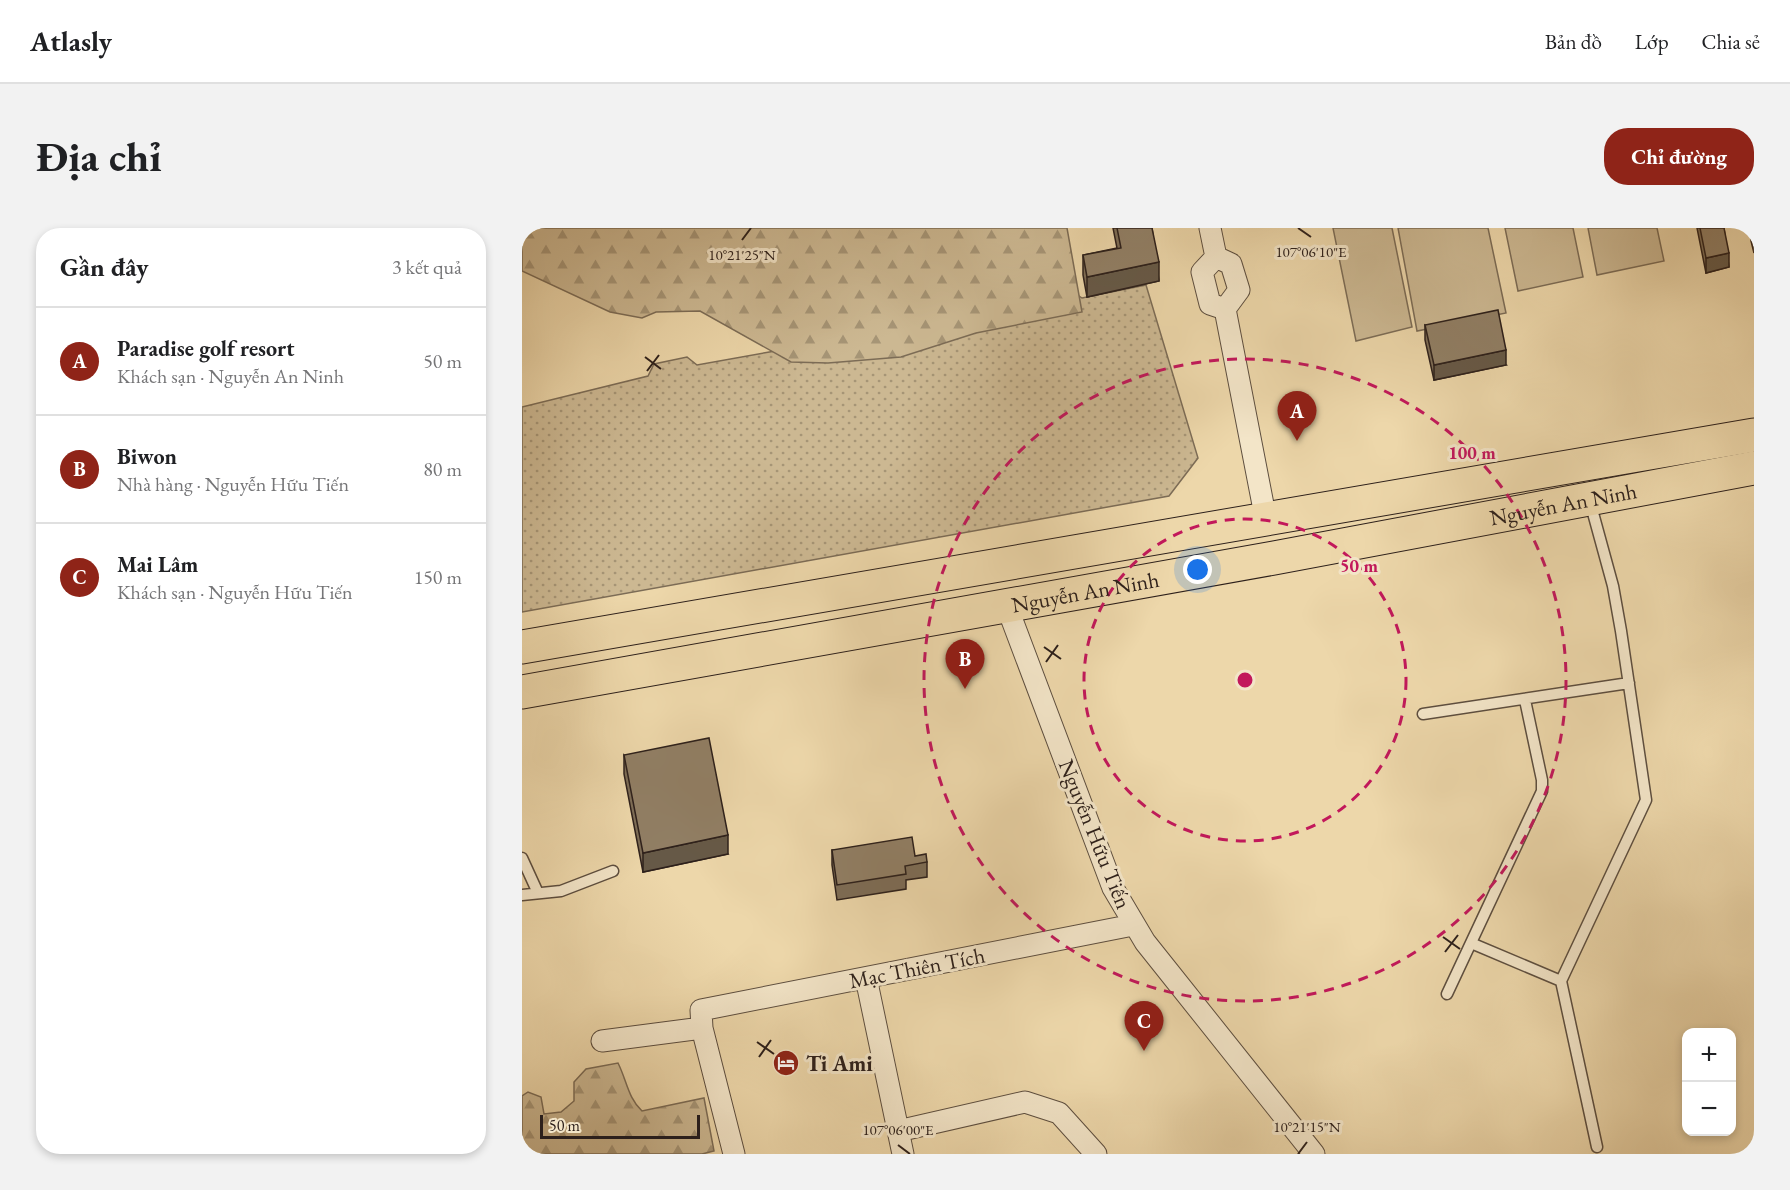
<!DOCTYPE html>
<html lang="vi">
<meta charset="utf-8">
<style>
body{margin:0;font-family:"EB Garamond",serif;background:#f2f2f2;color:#202124}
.controls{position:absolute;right:18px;bottom:18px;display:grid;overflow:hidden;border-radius:12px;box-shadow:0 3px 9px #0003}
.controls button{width:54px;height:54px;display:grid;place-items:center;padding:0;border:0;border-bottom:2px solid #e0e0e0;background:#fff;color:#202124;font:30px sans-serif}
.scale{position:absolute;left:18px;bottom:15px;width:160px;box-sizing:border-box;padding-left:6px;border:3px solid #2d201b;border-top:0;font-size:16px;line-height:21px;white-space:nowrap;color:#2d201b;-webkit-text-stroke:4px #f3e5c8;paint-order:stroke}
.you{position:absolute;left:676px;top:342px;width:21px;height:21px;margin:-15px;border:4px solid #fff;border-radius:50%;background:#1a73e8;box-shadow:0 0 0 9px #1a73e833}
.badge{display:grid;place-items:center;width:39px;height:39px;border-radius:50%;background:#8f2418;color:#fff;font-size:20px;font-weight:700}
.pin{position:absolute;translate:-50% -50px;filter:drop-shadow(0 2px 3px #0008)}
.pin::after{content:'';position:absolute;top:32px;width:21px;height:18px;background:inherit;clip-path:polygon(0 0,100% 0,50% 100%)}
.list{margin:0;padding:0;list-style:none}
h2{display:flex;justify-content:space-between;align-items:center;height:78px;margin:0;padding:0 24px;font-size:26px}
h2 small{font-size:20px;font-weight:400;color:#757577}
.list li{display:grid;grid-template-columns:39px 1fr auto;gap:18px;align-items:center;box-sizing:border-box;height:108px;padding:0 24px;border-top:2px solid #e0e0e0}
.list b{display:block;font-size:22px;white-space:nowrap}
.list p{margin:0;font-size:20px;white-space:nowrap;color:#757577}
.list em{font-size:20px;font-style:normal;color:#757577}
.map{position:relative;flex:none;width:1232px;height:926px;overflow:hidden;border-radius:24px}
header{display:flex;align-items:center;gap:36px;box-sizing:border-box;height:84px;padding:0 30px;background:#fff;border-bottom:2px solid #e0e0e0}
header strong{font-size:28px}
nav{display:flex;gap:33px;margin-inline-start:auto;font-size:21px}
.intro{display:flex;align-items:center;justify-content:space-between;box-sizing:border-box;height:144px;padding:0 36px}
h1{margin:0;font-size:42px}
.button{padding:15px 27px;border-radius:24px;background:#8f2418;color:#fff;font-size:21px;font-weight:700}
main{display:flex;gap:36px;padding:0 36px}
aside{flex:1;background:#fff;border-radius:24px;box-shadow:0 3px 9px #0003}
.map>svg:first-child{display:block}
.grass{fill:url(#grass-dots);stroke:#7c6c56;stroke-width:1.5}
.forest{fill:url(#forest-firs);stroke:#7c6c56;stroke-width:1.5}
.pitch{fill:#ccb892;stroke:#7c6c56;stroke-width:1.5}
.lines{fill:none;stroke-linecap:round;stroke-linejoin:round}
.service-casing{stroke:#5d4e3f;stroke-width:13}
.minor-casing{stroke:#5d4e3f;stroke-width:23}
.primary-casing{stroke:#2d201b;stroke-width:35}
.service{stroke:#f3e5c8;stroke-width:10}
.minor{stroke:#f3e5c8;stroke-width:21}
.primary{stroke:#edd7aa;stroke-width:33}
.wall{fill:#7d6d57;stroke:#2d201b;stroke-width:1.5}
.shaded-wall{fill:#665947;stroke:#2d201b;stroke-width:1.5}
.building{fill:#917f65;stroke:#2d201b;stroke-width:1.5}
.ticks{fill:none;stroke:#2d201b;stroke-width:2}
.ring{fill:none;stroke:#c2185b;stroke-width:3;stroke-dasharray:10 8}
.labels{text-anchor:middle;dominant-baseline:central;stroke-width:6;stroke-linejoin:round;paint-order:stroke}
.street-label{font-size:22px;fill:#2d201b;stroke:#f3e5c8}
.poi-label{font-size:22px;font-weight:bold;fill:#2d201b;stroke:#f3e5c8;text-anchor:start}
.ticks-label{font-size:15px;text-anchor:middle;fill:#2d201b;stroke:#f3e5c8;stroke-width:6;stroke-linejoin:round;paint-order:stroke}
.centre{fill:#c2185b;stroke:#f3e5c8;stroke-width:3}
.ring-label{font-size:18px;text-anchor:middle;font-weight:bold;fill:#c2185b;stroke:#f3e5c8;stroke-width:6;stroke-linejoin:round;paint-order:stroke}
</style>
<header>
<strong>Atlasly</strong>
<nav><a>Bản đồ</a><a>Lớp</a><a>Chia sẻ</a></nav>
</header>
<div class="intro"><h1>Địa chỉ</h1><a class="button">Chỉ đường</a></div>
<main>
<aside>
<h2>Gần đây<small>3 kết quả</small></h2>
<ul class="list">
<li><span class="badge">A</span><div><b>Paradise golf resort</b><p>Khách sạn · Nguyễn An Ninh</p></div><em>50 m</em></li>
<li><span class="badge">B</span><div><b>Biwon</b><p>Nhà hàng · Nguyễn Hữu Tiến</p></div><em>80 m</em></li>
<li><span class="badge">C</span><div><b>Mai Lâm</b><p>Khách sạn · Nguyễn Hữu Tiến</p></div><em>150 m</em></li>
</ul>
</aside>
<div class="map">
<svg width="1232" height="926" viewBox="0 0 1232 926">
<defs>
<pattern id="grass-dots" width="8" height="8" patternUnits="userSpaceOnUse" patternTransform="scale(1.5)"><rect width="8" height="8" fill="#ccb892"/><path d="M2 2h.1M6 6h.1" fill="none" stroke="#a69576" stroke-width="1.8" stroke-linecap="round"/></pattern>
<pattern id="forest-firs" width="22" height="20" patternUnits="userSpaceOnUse" patternTransform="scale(1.5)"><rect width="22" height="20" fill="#ccb892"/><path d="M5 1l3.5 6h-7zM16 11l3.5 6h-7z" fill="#a69576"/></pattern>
</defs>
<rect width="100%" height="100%" fill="#edd7aa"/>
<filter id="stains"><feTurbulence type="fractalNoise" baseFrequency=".00333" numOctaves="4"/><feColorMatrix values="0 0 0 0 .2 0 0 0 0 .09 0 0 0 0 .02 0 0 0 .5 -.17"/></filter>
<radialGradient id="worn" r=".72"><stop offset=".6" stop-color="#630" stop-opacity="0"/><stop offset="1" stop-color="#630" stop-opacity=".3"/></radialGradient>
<path class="grass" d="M 624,57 L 676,230 L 647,268 L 0,384 L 0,179 L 126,148 L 132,136 L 165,129 L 175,137 L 253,123 L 259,109 L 545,60 L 560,70 Z"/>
<path class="forest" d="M 0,0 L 545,0 L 560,84 L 454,105 L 379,129 L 306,135 L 269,134 L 178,83 L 134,84 L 120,90 L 88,84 L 0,43 Z
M 96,835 C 105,853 106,870 120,883 L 182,870 L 192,923 L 180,926 L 0,926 L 0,868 L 6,864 L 19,869 L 22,886 L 39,884 L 52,873 L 52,854 L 64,841 Z"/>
<path class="pitch" d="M 811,0 L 870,0 L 890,99 L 834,113 Z
M 876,0 L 966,0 L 984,85 L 895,103 Z
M 983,0 L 1051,0 L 1061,49 L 996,63 Z
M 1066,0 L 1135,0 L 1142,33 L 1075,47 Z"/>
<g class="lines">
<g class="service-casing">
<path id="service" d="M 1068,274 L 1091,358 L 1099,403 L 1124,572 L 1039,753 L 1075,919
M 901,486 L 1107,455
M 0,630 L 16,665
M 0,667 L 39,663 L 91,643
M 949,715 L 1039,753
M 925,766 L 1020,563 L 1020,552 L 1003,472"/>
</g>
<g class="minor-casing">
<path id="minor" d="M 688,0 L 694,29
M 694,29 L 709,36 L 717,62 L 703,81 L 744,292
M 694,29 L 680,44 L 688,76 L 703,81
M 484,376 L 591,660 L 623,714 L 792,926
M 344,750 L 381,926
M 80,813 L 180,800
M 376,903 L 503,874 L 537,885 L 574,926
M 212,926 L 180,800 L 179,782 L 611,697"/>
</g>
<g class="primary-casing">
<g id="primary">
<path d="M 0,419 L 1232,207"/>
<path id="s1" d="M 0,464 L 752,330 L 1232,240"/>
</g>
</g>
<use href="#service" class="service"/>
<use href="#minor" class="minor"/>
<use href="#primary" class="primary"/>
</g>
<path class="wall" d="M 591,0 L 630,0 L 637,53 L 565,69 L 561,47 L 561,27 L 595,20 Z
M 1175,0 L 1202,0 L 1207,39 L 1184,45 Z
M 1229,0 L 1232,0 L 1232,25 L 1229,13 Z
M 903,97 L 984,137 L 912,152 L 903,112 Z
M 102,527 L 206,626 L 121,644 L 102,546 Z
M 310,622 L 393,628 L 405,634 L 405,649 L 384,652 L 384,661 L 315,672 L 310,637 Z"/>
<path class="shaded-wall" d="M 1207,25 L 1207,39 L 1184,45 L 1184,30 Z
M 637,34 L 637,53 L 565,69 L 565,49 Z
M 984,122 L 984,137 L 912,152 L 912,137 Z
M 206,607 L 206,626 L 121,644 L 121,625 Z"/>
<path class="building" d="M 595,0 L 630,0 L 637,34 L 565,49 L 561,27 L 599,20 Z
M 1178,0 L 1202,0 L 1207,25 L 1184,30 Z
M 976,82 L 984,122 L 912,137 L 903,97 Z
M 187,510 L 206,607 L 121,625 L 102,527 Z
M 390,609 L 393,628 L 404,626 L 405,634 L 383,638 L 384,646 L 315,657 L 310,622 Z"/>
<path class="ticks" d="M 776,0 L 789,9M 220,12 L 229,0M 123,129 L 139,141M 125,143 L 137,127M 522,419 L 539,431M 524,434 L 536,417M 921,709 L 938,721M 923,724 L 936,707M 235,814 L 252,826M 237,829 L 249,812M 376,917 L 388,926M 776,926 L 785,914"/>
<g class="ring">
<circle cx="723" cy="452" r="161"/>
<circle cx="723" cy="452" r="321"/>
</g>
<defs>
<g id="hotel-disc" transform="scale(1.35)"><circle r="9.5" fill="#8f2418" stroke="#f3e5c8"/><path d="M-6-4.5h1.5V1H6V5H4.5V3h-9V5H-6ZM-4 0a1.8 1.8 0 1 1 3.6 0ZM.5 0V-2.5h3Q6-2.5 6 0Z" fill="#fff"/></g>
</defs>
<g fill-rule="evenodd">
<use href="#hotel-disc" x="264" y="835"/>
</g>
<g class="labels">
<g class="street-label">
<text stroke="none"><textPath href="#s1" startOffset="1058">Nguyễn An Ninh</textPath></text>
<text stroke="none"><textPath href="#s1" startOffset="572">Nguyễn An Ninh</textPath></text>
<text transform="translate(573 606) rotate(68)">Nguyễn Hữu Tiến</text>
<text transform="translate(395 740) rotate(-11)">Mạc Thiên Tích</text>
</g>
<g class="poi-label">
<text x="284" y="835">Ti Ami</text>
</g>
</g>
<g class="ticks-label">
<text x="789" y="29">107°06'10"E</text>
<text x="220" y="32">10°21'25"N</text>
<text x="785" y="904">10°21'15"N</text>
<text x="376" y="907">107°06'00"E</text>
</g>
<circle cx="723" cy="452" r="9" class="centre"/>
<g class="ring-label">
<text x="950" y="231">100 m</text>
<text x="837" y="344">50 m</text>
</g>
<rect width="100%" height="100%" filter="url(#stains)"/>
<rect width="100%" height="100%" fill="url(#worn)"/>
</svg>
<div class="controls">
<button>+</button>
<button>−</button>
</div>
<div class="scale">50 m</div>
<div class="you"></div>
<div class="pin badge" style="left:775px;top:213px">A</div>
<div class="pin badge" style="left:443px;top:461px">B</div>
<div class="pin badge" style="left:622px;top:823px">C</div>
</div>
</main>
